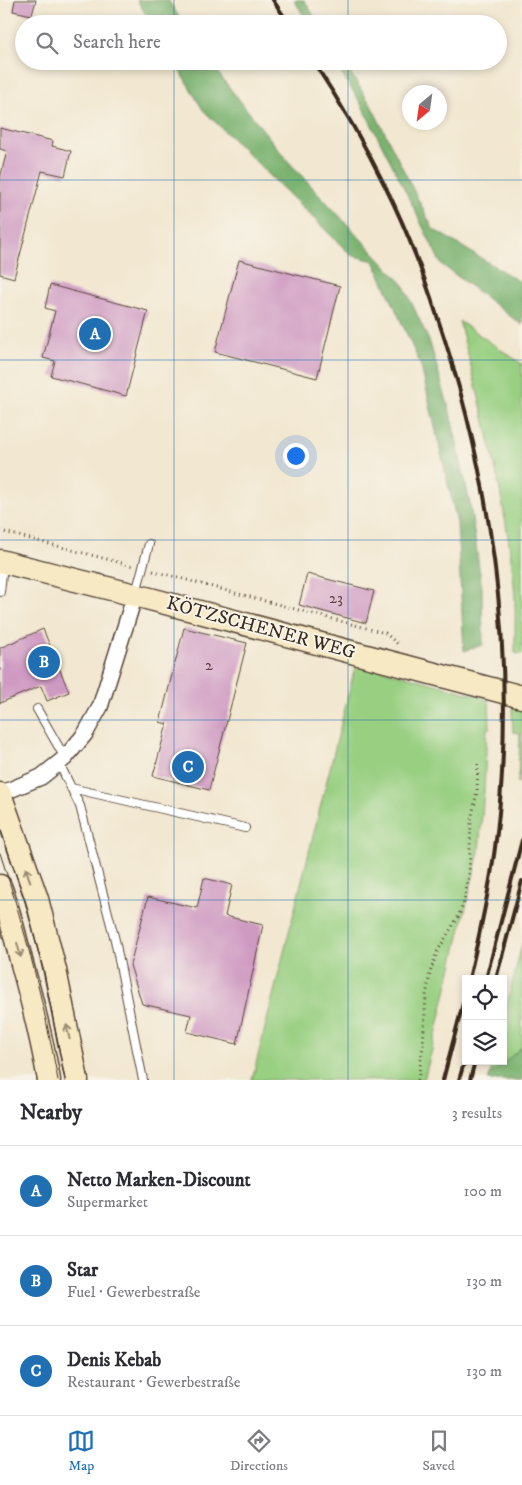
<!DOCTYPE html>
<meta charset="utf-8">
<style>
body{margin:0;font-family:"IM FELL DW Pica",serif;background:#f2f2f3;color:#2b2b33}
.controls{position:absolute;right:15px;bottom:15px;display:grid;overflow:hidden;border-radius:0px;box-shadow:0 2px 8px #0003}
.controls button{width:45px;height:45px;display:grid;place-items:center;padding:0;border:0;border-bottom:1px solid #e1e1e2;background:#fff;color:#2b2b33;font:25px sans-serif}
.compass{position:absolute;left:402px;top:85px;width:45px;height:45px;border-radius:50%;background:#fff;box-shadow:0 2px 8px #0003;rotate:209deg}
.you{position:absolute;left:295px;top:455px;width:18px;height:18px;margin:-12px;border:4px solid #fff;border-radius:50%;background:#1a73e8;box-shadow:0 0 0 8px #1a73e833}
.badge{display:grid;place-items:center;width:32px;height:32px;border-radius:50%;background:#1f6fb2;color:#fff;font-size:16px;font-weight:700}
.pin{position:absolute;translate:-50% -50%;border:2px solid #fff;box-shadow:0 1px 5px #0006}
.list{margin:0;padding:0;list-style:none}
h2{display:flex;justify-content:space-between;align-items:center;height:65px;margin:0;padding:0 20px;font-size:21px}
h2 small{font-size:16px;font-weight:400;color:#7c7c81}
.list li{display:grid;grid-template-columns:32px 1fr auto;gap:15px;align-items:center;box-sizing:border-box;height:90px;padding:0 20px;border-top:1px solid #e1e1e2}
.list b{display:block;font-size:19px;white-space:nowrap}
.list p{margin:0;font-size:16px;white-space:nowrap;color:#7c7c81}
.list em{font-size:16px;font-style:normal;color:#7c7c81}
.icon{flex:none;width:28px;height:28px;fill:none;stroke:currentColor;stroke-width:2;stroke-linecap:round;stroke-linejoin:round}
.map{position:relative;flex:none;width:522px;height:1080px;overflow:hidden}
.search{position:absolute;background:#fff;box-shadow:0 2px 8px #0003;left:15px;right:15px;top:15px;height:55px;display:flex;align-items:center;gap:12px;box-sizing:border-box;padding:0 18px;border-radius:28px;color:#7c7c81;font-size:19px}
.sheet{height:335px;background:#fff}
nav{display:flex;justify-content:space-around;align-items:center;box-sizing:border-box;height:70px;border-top:1px solid #e1e1e2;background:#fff;font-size:14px;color:#7c7c81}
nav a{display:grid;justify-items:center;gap:2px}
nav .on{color:#1f6fb2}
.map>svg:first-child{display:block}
.green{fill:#98cf81;stroke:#6a7c50}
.forest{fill:#7ab26f;stroke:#5a6e46}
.building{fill:#cf9ac2}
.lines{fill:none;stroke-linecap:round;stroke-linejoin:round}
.lane-casing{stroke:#564639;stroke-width:10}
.street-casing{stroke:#564639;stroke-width:18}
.secondary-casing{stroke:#564639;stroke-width:25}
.path{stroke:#564639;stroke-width:3;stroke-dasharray:1 4;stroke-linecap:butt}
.lane{stroke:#fff;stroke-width:8}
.street{stroke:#fff;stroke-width:15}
.secondary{stroke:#f7e9c3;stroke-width:22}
.tram{stroke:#3b2a1e;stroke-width:1}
.rail{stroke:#3b2a1e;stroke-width:4}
.oneway{stroke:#998a70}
.grid{fill:none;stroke:#1f6fb2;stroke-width:1;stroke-opacity:0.55}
.labels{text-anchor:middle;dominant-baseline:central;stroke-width:4;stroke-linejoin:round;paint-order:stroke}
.number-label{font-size:16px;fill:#604647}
.street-label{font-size:19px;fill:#3b2a1e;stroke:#f7f3e8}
</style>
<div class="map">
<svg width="522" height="1080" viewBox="0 0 522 1080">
<rect width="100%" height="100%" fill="#f7f3e8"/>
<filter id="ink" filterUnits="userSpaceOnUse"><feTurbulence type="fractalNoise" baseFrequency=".02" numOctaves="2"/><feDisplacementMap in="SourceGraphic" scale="10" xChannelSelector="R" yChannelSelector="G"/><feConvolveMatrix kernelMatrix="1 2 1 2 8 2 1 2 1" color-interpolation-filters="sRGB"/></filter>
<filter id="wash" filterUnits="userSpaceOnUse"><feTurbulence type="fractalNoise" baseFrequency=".0096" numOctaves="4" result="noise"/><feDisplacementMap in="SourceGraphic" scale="20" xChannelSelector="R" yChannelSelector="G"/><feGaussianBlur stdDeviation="1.12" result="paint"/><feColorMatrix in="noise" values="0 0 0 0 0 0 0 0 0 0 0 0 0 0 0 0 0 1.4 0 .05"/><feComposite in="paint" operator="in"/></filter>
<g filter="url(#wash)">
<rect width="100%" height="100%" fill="#f2e7d0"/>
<path class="green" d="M 459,321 L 522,364 L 522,654 L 515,653 C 515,630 516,606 514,584 C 505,494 482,408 459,321 Z
M 365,665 L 483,697 L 489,700 L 490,728 L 487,728 L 484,791 L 479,851 L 438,1026 L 424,1080 L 252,1080 L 355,668 Z
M 512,708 L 522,710 L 522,766 L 518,783 L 520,733 L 513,732 Z
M 522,944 L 522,1047 L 490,1075 L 493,1061 L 503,1061 L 503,1021 Z"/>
<path class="forest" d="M 137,0 L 168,0 L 184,24 L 152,24 Z
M 294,0 L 304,0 L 319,24 L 309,24 Z
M 174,61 L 210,61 L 221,77 L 287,160 L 403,284 L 430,343 L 450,412 L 470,504 L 482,588 L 483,645 L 464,651 L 457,523 L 421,366 L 374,261 L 351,255 L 203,110 Z
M 333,61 L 343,61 L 371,105 L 433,229 L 522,283 L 522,325 L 441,264 L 403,186 L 360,102 Z
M 522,1047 L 522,1080 L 488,1080 L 490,1075 Z"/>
<g id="blocks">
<path class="building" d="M 15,0 L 36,0 L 32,15 L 13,11 Z
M 0,128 L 53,141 L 52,146 L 71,151 L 65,176 L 42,171 L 14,278 L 0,274 L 0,178 L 7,151 L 0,149 Z
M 239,260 L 340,286 L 317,378 L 215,352 Z
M 50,285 L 148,311 L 126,396 L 51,376 L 55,361 L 43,358 L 55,311 L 45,308 Z
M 307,574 L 374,591 L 366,623 L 299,605 Z
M 184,628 L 247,643 L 209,790 L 153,776 L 167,724 L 160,722 Z
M 43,629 L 69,692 L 47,701 L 41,686 L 0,703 L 0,648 Z
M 204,878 L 232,885 L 225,916 L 263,925 L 237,1044 L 187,1032 L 191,1015 L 142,1004 L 130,965 L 148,897 L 197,908 Z"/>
</g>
</g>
<g filter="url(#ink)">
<use href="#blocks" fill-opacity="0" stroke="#564639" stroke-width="1"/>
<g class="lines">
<g class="lane-casing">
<path id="lane" d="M 0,592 L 3,564
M 136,593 L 149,544
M 37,709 L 65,758
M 59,763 L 80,806 L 115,940 L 143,1080
M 71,788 L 245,828"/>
</g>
<g class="street-casing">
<path id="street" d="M 0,794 L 41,777 L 65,758 L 85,734 L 100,707 L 135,595"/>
</g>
<g class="secondary-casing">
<path id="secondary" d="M 0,561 L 135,595 L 522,697
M 0,794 L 37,899 L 55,970 L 77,1080
M 0,886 C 9,910 15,935 21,960 C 32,1000 42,1040 49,1080"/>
</g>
<path class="path" d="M 0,531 L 133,566
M 153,571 L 385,633 L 398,644
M 418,1080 L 423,1046 L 426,996 L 430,973 L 437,952 L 458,917 L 463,905 L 469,877 L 471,821 L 477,791 L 478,764"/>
<use href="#lane" class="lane"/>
<use href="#street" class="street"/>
<use href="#secondary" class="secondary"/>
<path class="tram" d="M 0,827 L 25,902 L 44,972 L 65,1080
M 0,853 C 25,928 44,1003 58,1080"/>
<path class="rail" d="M 273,0 L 289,24
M 313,61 C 340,102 364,143 385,186 C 406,228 423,272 437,316 C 491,475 515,646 499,813 C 494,869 482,924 469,979
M 486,979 L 522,840
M 496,979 L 522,881
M 443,1080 L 466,992
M 459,1080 L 466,1056
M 470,1080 L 475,1061"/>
</g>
<defs><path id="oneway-shaft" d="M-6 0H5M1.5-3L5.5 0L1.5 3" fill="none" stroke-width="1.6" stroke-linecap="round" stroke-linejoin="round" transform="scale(1.25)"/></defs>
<g class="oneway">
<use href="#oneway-shaft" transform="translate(28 875) rotate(-109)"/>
<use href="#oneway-shaft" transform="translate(19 950) rotate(75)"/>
<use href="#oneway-shaft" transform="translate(68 1032) rotate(-102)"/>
</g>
</g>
<path class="grid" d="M 174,0 L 174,24M 348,0 L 348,24M 174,61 L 174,1080M 348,61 L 348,1080M 0,180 L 522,180M 0,360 L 522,360M 0,540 L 522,540M 0,720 L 522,720M 0,900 L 522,900"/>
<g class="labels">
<g class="number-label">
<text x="336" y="598">23</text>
<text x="209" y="665">2</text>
</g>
<g class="street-label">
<text transform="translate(261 628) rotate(15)">KÖTZSCHENER WEG</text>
</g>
</g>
</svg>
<div class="controls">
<button><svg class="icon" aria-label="locate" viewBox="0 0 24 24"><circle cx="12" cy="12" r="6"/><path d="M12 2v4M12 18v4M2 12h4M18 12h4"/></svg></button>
<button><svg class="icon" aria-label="layers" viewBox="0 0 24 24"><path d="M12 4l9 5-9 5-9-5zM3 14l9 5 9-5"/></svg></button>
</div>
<svg class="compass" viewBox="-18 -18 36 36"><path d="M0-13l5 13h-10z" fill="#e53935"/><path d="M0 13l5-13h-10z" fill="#7c7c81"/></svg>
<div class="you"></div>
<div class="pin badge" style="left:95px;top:334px">A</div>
<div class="pin badge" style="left:44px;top:662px">B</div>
<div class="pin badge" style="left:188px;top:767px">C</div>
<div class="search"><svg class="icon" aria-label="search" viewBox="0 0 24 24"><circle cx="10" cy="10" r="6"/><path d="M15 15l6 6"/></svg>Search here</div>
</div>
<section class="sheet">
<h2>Nearby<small>3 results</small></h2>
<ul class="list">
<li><span class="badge">A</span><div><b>Netto Marken-Discount</b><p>Supermarket</p></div><em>100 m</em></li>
<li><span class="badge">B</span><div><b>Star</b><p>Fuel · Gewerbestraße</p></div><em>130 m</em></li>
<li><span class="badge">C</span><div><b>Denis Kebab</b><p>Restaurant · Gewerbestraße</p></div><em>130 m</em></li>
</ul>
</section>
<nav>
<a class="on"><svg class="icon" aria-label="map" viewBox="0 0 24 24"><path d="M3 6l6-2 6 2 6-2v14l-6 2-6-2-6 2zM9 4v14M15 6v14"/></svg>Map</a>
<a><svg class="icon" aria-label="directions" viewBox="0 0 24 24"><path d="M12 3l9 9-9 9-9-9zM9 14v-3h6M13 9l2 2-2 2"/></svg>Directions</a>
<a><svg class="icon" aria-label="saved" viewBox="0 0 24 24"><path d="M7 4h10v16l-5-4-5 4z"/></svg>Saved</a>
</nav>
